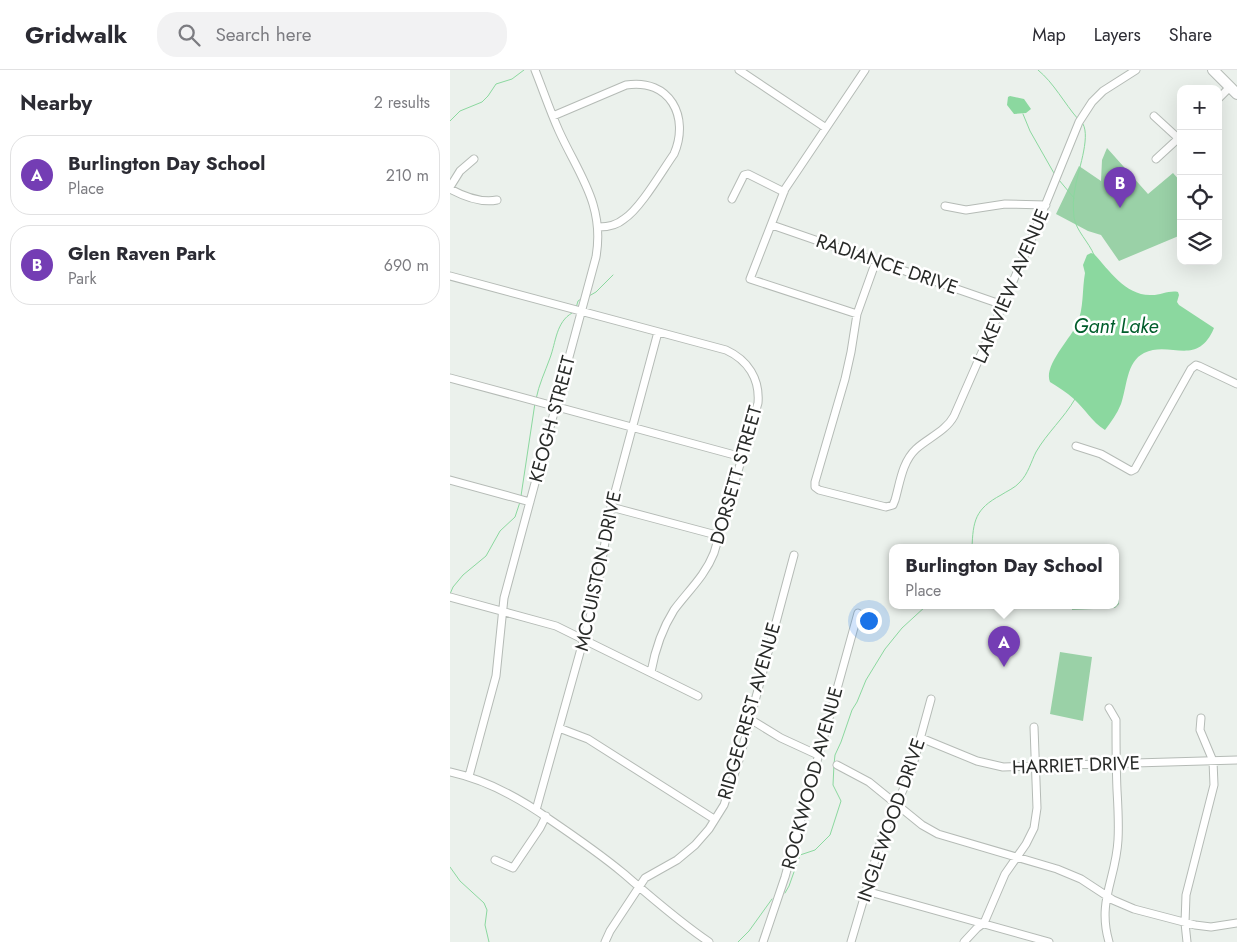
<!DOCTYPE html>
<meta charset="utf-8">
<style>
body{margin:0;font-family:Jost,sans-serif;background:#f2f2f3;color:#2b2b33}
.controls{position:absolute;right:15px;top:15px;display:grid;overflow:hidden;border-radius:10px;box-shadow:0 5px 20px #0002}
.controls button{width:45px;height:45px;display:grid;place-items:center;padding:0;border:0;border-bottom:1px solid #e1e1e2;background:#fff;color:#2b2b33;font:25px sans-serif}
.you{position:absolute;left:418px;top:550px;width:18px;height:18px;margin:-12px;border:4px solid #fff;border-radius:50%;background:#1a73e8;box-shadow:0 0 0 8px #1a73e833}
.badge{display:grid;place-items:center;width:32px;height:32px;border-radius:50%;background:#743db4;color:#fff;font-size:16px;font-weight:700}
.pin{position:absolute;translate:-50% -41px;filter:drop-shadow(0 1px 2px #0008)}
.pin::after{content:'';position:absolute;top:26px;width:18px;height:15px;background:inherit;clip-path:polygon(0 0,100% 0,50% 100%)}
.popup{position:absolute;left:439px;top:474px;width:230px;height:65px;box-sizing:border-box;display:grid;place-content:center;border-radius:10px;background:#fff;filter:drop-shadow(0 1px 4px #0005);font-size:16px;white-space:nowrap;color:#7c7c81}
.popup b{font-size:19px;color:#2b2b33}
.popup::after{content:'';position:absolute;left:50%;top:100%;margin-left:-10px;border:10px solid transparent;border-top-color:#fff}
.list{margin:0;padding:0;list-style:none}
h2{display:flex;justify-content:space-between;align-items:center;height:65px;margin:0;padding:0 20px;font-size:21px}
h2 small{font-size:16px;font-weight:400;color:#7c7c81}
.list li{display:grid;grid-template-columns:32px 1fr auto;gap:15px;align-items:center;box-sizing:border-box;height:80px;margin:0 10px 10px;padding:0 10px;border:1px solid #e1e1e2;border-radius:20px}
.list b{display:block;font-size:19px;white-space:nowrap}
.list p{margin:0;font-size:16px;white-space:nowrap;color:#7c7c81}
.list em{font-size:16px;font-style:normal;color:#7c7c81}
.icon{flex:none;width:28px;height:28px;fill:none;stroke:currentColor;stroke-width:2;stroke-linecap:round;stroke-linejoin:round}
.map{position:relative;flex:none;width:787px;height:872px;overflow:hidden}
header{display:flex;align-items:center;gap:30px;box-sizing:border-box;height:70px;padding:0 25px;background:#fff;border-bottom:1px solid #e1e1e2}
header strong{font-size:24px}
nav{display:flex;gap:28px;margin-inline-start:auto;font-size:18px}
.search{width:350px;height:45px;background:#f2f2f3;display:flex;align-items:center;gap:12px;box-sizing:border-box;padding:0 18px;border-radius:20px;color:#7c7c81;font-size:19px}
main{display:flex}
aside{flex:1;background:#fff}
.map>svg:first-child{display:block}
.green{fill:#9ad1a7}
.water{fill:#8bd89f}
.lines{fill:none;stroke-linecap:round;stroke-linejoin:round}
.stream{stroke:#8bd89f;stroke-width:1}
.minor-casing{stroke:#b5bbb6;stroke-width:9}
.highway-casing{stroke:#b5bbb6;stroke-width:12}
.minor{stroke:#fff;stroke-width:7}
.highway{stroke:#fff;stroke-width:10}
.labels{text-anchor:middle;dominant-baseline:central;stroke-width:5;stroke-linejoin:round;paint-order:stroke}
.street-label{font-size:19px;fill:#282a28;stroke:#fff}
.water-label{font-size:20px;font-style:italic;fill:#005d2b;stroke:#fff}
</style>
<header>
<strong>Gridwalk</strong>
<div class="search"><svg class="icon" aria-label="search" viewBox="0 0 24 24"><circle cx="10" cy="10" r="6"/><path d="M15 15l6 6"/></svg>Search here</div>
<nav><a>Map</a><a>Layers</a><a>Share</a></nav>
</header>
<main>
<aside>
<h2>Nearby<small>2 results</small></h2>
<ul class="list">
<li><span class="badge">A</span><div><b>Burlington Day School</b><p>Place</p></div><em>210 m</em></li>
<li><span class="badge">B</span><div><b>Glen Raven Park</b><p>Park</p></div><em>690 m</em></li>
</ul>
</aside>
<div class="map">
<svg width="787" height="872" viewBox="0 0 787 872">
<rect width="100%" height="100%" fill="#ebf1ec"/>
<path class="green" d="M 657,78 L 698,124 L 723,103 L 731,112 L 731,165 L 669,191 L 651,165 L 638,161 L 606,144 L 629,96 L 651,111 L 652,90 Z
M 665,490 L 667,490 L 669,534 L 665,538 L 622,540 L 622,536 L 665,536 Z
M 610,582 L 642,587 L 633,651 L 600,644 Z"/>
<path class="water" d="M 560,26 L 574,29 L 581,39 L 576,43 L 564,44 L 557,35 L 558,27 Z
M 641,183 L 644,184 C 659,200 675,225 700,225 C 709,226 719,220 728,222 L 729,225 L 727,232 L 729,235 L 764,258 C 747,298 720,270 694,283 C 676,292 677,318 671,334 C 667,344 661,352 655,360 C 642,352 635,339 624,329 C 616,322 608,317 600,312 C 593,296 621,268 627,254 C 634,239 632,219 635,203 L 633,195 L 637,185 Z"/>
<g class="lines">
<path class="stream" d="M 588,0 C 604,13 614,33 628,49
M 573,44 L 580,61 L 605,105
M 0,51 L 10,41 L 32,32 L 38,26 L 46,14 L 62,9 L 74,0
M 633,54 C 641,68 627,103 625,119 C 623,127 623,138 624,147 C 626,161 639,172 644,185
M 609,110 L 624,128
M 139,226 L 146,222 L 163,205
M 126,238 L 128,231 L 131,229
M 86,329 C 89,314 95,302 100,288 C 106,272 106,252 122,243
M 71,426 L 85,333
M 522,478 C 523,451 525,439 551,425 C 557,421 565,418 570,412 C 578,404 581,392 586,382 C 597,363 614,348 625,329
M 0,524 L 3,517 L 13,505 L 36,486 L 50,461 L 65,447 L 70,432
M 0,797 L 10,811 L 34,833 L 37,840 L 35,855 L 39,872
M 335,823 L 339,816 L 350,785 L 365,780 L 380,765 L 391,731 L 383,715 L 384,694 L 385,685 L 391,672 L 402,640 L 407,632 L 416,610 L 435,579 L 452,558 L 476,536
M 288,872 L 299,861 L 322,829"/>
<g class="minor-casing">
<path id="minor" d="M 289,0 L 376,58
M 768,29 L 780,17
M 103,46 L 176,15 C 220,8 240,47 224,84 C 212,101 190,139 174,149 C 167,155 158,157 149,157
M 704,46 L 728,68
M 706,89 L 731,66
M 0,117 L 10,101 L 24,89
M 0,119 C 13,126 32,133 47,130
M 282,129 L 294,105 L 298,104 L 334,122
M 495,136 L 516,140 L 555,134 L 596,135
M 322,155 L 553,235
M 426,191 L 407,244 L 401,282 L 395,309 L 365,412 L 365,417 L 369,420 L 436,437 L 443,435 L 445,430 C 450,413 452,392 466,379 C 478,368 496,361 504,346 L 579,175 L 629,52 L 642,32 L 653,21 L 686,0
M 0,206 L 276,280 C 298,290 310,309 308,333 L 264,483 C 255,506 238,521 224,540 C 212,559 205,580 201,602
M 407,244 L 300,209 L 335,119 L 415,0
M 0,308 L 292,387
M 626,376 L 651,384 L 681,401 L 685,399 L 741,299 L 746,295 L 749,296 L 787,314
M 0,410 L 80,432
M 161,437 L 270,466
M 0,527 L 106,556 L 248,626
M 300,649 L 331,668 L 368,685
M 109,658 L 138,669 L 264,749
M 471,668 L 527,691 L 553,697 L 787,690
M 387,695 L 419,712 L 472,755 L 488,764 L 607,799 L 631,809 L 663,830 L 684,839 L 745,855 L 761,857 L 787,853
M 0,702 C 37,710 68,727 99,749 C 124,766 149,783 173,803 C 201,827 228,851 259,872
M 19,706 L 46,606 L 54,528 L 146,187 C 155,135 129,105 109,61 C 100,41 93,20 85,0
M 86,740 L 146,525 L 161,437 L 208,262
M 45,790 L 63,798 L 90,758 L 96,746
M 416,821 L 599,872
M 155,872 L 160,861 L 195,808 L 227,790 L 245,775 L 259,759 L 274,735 L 290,687 L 344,485
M 313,872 L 335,807 L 408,543
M 401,872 L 432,767 L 461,702 L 481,629
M 514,872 L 527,858 L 534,853 L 555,804 L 576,774 L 584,758 L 587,738 L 584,657
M 659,872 C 647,831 666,809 668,770 C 669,753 668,737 667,720 C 666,697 666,674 666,650 L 659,638
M 737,872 L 735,853 L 736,825 L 764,715 L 763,691 L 750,660 L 751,648"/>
</g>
<g class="highway-casing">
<path id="highway" d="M 763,0 L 787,24"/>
</g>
<use href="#minor" class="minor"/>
<use href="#highway" class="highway"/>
</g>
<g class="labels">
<g class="street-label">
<text transform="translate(437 194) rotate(19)">RADIANCE DRIVE</text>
<text transform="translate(561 216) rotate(-67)">LAKEVIEW AVENUE</text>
<text transform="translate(102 349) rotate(-75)">KEOGH STREET</text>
<text transform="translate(286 405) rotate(-74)">DORSETT STREET</text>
<text transform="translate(148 501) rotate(-78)">MCCUISTON DRIVE</text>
<text transform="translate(299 641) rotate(-74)">RIDGECREST AVENUE</text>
<text transform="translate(626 695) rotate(-2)">HARRIET DRIVE</text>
<text transform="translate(362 708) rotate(-75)">ROCKWOOD AVENUE</text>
<text transform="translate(441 750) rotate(-71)">INGLEWOOD DRIVE</text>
</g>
<g class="water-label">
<text x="666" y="256">Gant Lake</text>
</g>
</g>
</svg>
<div class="controls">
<button>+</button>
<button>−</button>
<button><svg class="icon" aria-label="locate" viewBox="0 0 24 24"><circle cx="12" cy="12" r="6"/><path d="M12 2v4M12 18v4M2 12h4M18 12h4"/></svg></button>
<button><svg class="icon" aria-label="layers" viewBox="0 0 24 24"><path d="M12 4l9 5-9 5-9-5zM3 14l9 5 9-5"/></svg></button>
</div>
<div class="you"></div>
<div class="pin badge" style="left:554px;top:597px">A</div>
<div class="popup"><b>Burlington Day School</b>Place</div>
<div class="pin badge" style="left:670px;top:138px">B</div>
</div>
</main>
